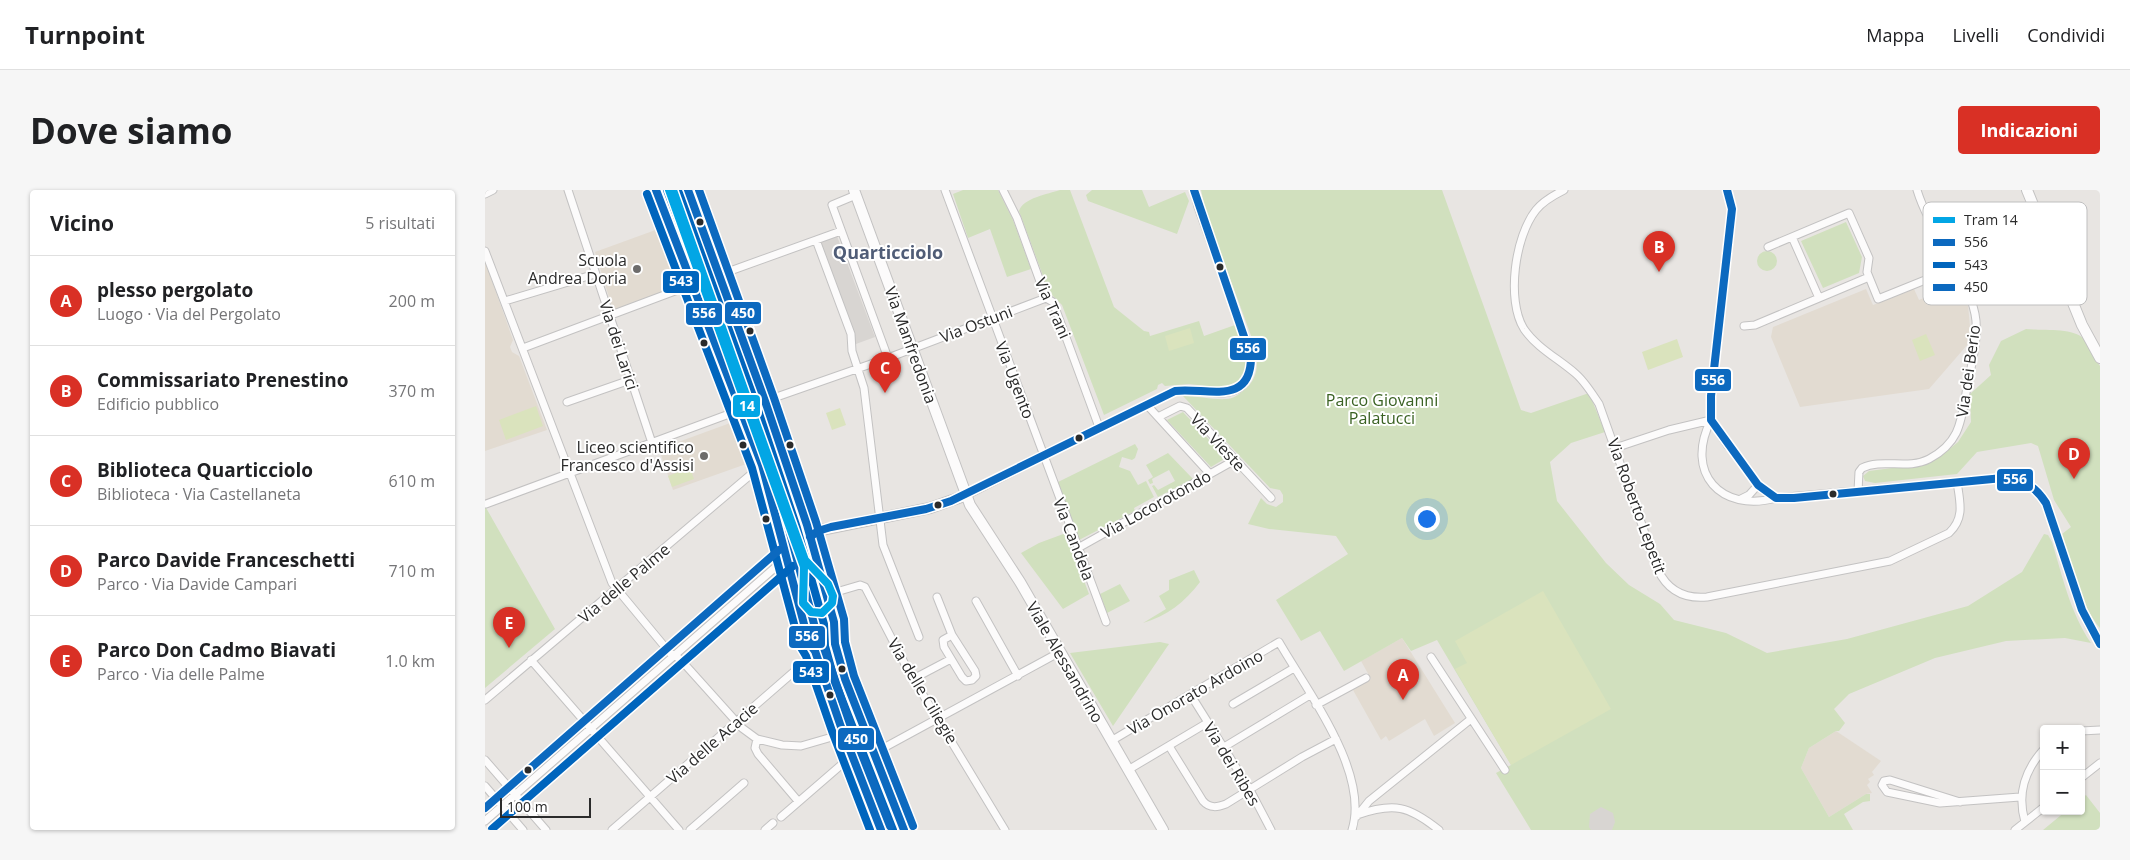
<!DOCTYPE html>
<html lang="it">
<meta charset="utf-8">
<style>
body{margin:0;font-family:"Open Sans",sans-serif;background:#f6f6f6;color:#202124}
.controls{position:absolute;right:15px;bottom:15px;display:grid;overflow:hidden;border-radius:5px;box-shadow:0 1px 4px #0004}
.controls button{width:45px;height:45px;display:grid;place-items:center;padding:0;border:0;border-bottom:1px solid #e0e0e0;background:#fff;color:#202124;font:25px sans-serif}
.scale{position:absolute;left:15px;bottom:12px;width:91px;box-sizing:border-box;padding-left:5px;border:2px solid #2b2b2b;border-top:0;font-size:14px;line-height:18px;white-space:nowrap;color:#2b2b2b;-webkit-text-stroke:4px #fff;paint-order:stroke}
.you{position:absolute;left:941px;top:328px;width:18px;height:18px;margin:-12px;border:4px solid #fff;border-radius:50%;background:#1a73e8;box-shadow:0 0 0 8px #1a73e833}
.badge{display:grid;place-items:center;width:32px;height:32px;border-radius:50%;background:#d93025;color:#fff;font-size:16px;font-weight:700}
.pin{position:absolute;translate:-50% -41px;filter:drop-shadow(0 1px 2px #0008)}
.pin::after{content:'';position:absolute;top:26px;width:18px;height:15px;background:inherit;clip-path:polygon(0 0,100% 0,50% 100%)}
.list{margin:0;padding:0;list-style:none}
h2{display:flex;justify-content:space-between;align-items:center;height:65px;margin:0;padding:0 20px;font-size:21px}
h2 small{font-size:16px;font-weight:400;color:#757577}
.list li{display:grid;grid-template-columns:32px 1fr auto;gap:15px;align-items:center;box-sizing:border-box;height:90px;padding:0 20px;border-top:1px solid #e0e0e0}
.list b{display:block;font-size:19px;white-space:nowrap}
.list p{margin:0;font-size:16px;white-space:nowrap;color:#757577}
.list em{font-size:16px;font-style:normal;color:#757577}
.map{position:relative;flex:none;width:1615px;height:640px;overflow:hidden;border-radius:5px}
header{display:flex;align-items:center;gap:30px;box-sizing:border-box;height:70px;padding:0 25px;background:#fff;border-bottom:1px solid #e0e0e0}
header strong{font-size:24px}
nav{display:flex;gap:28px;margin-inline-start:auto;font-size:18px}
.intro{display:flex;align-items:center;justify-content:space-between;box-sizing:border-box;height:120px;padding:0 30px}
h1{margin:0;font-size:35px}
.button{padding:12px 22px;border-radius:5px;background:#d93025;color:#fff;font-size:18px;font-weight:700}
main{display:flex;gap:30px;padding:0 30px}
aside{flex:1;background:#fff;border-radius:5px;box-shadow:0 1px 4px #0004}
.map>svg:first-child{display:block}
.education{fill:#e2dbd1}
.green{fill:#d1e0be}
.pitch{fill:#dae3bd}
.plaza{fill:#d8d5d2}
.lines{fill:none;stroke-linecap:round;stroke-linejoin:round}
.street-tunnel{stroke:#c2c0bd;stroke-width:7;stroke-dasharray:7 3.5;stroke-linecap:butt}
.street-casing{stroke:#c3c2c2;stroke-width:9}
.secondary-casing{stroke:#c3c2c2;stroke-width:12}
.primary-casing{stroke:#c5c3c2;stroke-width:14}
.street{stroke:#fcfbfb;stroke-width:7}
.secondary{stroke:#fcfbfb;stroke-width:10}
.primary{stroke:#e5dfd6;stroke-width:11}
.bus-1-casing{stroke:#fff;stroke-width:11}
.bus-2-casing{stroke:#fff;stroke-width:11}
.bus-3-casing{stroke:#fff;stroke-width:11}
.bus-1{stroke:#0c69bf;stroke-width:8}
.bus-2{stroke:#0065bd;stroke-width:8}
.bus-3{stroke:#0c69bf;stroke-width:8}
.tram-1-casing{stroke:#fff;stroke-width:11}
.tram-1{stroke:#02a6e5;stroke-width:8}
.bus-dot{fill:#2b2b2b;stroke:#fff;stroke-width:2}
.poi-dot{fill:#6d6c6b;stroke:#fff;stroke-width:2}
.labels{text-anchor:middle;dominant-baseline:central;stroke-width:4;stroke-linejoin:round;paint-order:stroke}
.poi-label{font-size:16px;fill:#2b2b2b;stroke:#fff;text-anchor:end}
.street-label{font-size:16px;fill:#2b2b2b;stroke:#fff}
.park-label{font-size:16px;fill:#396122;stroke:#fff}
.neighbourhood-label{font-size:18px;font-weight:bold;fill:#505d77;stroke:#fff}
.key{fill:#fff;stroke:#bfbfbf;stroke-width:1}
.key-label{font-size:14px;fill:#2b2b2b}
.line-badge{stroke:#fff;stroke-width:2}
.badge-label{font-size:14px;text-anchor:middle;font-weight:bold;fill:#fff}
</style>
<header>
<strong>Turnpoint</strong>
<nav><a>Mappa</a><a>Livelli</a><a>Condividi</a></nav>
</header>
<div class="intro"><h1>Dove siamo</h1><a class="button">Indicazioni</a></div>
<main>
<aside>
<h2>Vicino<small>5 risultati</small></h2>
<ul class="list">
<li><span class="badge">A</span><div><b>plesso pergolato</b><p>Luogo · Via del Pergolato</p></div><em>200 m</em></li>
<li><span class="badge">B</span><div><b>Commissariato Prenestino</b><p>Edificio pubblico</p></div><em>370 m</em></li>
<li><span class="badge">C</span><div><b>Biblioteca Quarticciolo</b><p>Biblioteca · Via Castellaneta</p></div><em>610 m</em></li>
<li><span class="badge">D</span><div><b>Parco Davide Franceschetti</b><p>Parco · Via Davide Campari</p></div><em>710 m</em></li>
<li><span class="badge">E</span><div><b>Parco Don Cadmo Biavati</b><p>Parco · Via delle Palme</p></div><em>1.0 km</em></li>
</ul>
</aside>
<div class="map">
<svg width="1615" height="640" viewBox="0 0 1615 640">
<rect width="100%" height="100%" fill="#e8e5e2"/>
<path class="education" d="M 176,38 L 195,95 L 128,120 L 110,62 Z
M 0,71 L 28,150 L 25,157 L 27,162 L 34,166 L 62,240 L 0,261 Z
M 1473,93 L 1483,115 L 1485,137 L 1483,154 L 1444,199 L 1315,217 L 1286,147 L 1288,137 L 1381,99 L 1388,115 L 1429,99 L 1434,110 Z
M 248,232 L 264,273 L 188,300 L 174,259 Z
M 917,448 L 970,533 L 949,546 L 940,529 L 904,551 L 901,546 L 896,550 L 868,500 L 886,489 L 876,471 Z
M 1351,541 L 1396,571 L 1387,582 L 1389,585 L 1383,589 L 1385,592 L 1382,595 L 1387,603 L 1381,604 L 1344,627 L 1316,578 L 1324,558 Z"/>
<path class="green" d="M 478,0 L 513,0 L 528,30 L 546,79 L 522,87 L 505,39 L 483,48 L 468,4 Z
M 575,0 L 585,0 L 629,117 L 659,141 L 664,142 L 665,146 L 714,131 L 719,146 L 750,135 L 762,172 L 761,179 L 753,191 L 738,198 L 704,194 L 680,196 L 677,193 L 673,195 L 672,199 L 619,225 L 577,115 L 564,102 L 534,21 C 538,8 563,4 575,0 Z
M 607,0 L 657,0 L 664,17 L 700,2 L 704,11 L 692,44 L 603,11 L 601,5 Z
M 716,0 L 957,0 L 1036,220 L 1046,223 L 1104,203 L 1120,242 L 1086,253 L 1065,272 L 1072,311 L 1121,373 L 1144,395 L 1175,414 L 1189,430 L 1241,443 L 1282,463 L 1362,449 L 1483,416 L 1537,382 L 1559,344 L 1563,345 L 1567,352 C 1578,388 1585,422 1606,453 L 1580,448 L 1521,451 L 1450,468 L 1364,504 L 1349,519 L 1360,533 L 1354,541 L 1351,541 L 1324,558 L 1316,578 L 1344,627 L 1381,604 L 1385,604 L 1385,611 L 1378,612 L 1359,624 L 1368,640 L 1046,640 L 1011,583 L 1026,575 L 952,450 L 926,461 L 917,448 L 859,481 L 835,441 L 816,451 L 791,410 L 863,364 L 851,346 L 784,339 L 763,334 L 776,308 L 782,314 L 791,317 L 798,312 L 798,305 L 795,300 L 785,298 L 698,206 C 711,206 731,210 741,209 C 748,209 753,205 758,201 C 776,187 773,170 768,151 L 721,23 Z
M 1361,32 L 1377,67 L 1374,83 L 1338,98 L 1316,51 Z
M1272 71a10 10 0 1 1 20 0a10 10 0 1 1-20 0Z
M 1541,139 C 1557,141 1588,137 1599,149 C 1606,157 1609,168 1615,176 L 1615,438 C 1594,413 1587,375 1577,344 L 1586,337 L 1569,310 L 1553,256 L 1546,253 L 1492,262 L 1472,284 L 1390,293 L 1380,291 L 1378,286 L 1384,281 L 1445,273 L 1457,265 L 1473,252 L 1486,232 L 1485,204 L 1506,185 L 1504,175 L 1516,151 Z
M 698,222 L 741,268 L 726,277 L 682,230 Z
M 650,254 L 653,259 L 650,268 L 647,270 L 637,267 L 634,277 L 645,281 L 653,295 L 661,291 L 669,307 L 649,318 L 650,321 L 594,350 L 573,292 Z
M 683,263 L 708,289 L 673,307 L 667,296 L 669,295 L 673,300 L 690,291 L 684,280 L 667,289 L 668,293 L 665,294 L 663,290 L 668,287 L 661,275 Z
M 0,316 L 70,439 L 0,498 Z
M 581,343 L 604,404 L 578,419 L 536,363 L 554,353 Z
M 709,380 L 715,392 C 700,412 682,426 658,433 L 681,419 L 674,406 L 684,400 L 684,390 Z
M 635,394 L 645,411 L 622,423 L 615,404 Z
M 675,452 L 684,454 L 628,536 L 585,463 Z
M 1601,605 L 1615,623 L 1615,640 L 1558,640 L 1581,621 L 1596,621 L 1596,609 Z"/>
<path class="pitch" d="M 705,138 L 709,153 L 684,161 L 680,146 Z
M 1441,144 L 1450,165 L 1435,171 L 1427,150 Z
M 1192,149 L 1198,167 L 1163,180 L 1157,162 Z
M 51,216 L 58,236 L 21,250 L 14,230 Z
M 355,218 L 361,235 L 347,240 L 341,223 Z
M 205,278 L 209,289 L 187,297 L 183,286 Z
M 1058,401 L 1126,519 L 1026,575 L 970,479 L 982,473 L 970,451 Z"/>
<path class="plaza" d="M 352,46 L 390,147 L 371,154 L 335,53 Z
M 1116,617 L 1128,623 L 1130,632 L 1127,640 L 1106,640 L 1104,637 L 1105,624 Z"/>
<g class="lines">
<path class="street-tunnel" d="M 1243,256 L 1254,270"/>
<g class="street-casing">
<path id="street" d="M 83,0 L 167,253
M 460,0 L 621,432
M 518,0 L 532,28 L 561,108 L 568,112 L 614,237
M 1079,0 C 1069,5 1058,11 1051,20 C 1030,46 1021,110 1039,139 C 1052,158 1074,169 1091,184 C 1100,192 1107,203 1114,214 L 1173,380 C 1183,401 1200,409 1222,407 L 1405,371 L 1464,343 C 1480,328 1475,312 1472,292
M 0,4 L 8,0
M 371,5 L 347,15 L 403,168
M 1307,47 L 1334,108
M 331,50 L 366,144 L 367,161 L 379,198 L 398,355 L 434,447
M 1283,57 L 1364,23 L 1384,68 L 1382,82 L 1393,109 L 1470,78
M 0,61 L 127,393 L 185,463 L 195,469 L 257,538 L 272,549 L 297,555 L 316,556 L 354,545
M 1241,78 L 1247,19 L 1242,0
M 234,85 L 356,41
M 1238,104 L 1240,88
M 20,111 L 110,84
M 1237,112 L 1226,206 L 1226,230 L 1243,256
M 1259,136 L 1270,135 L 1384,87
M 228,151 L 242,150 L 254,140
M 38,158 L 206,95
M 238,173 C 243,159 252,161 263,166
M 280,211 L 403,168 L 561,108
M 82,212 L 145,190
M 661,214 L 725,284
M 673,227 L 695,216 L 702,218 L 786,308
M 1226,230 C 1199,283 1236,323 1291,308
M 1130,258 L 1184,240 L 1226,230
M 1254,270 L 1275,298 L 1291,308 L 1518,288 C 1538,288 1551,295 1561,313 C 1581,360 1586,411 1615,454
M 1373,301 L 1374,282 L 1377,278 C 1397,268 1423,280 1444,269 C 1474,253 1476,233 1481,203 C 1485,179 1495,148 1490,124 C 1481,81 1445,43 1432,0
M 482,305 L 684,203 C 702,196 716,202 734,203 C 768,203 768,176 762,152 L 713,17 L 709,0
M 1256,309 L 1264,305 L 1273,295
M 1,314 L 255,220
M 593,358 L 750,270
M 341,405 L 375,395 L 380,397 L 423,480 L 520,640
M 452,407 L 467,445
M 491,411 L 533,486
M 467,445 L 490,481 L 491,486 L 487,490 L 481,491 L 477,487 L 459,457 L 458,450 Z
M 946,467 L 1020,580
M 46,470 L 194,640
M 428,489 L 466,469
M 707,507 L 764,598 L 786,640
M 0,510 L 277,275
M 748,514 L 809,478
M 831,515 L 881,488
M 1596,541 L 1615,540
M 272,549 L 270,558 L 273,564 L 313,611
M 626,551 L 794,452 C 822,501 885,582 867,640
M 684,556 L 718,611 C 725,619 733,617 741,614 L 817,567 L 851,549
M 739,557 L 825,505
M 393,561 L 575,462
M 0,570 L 61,640
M 643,580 L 722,533
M 1596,588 L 1615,573
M 0,596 L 38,640
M 1475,612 L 1405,590 L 1399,591 L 1397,595 L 1402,602 L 1455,613 L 1535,607
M 872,625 C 909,612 924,616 954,640
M 872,626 L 884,611 L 986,529
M 296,627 L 363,569
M 0,631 L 301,368
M 1540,632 C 1532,604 1539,581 1559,559
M 127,640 L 327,466
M 205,640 L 259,593
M 280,640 L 288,633
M 1530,640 L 1559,617"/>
</g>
<g class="secondary-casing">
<path id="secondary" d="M 369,0 L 485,315 L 535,392 L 678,640
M 1542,0 L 1597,135 L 1615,168
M 301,368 L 336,340 L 445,318 L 482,305"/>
</g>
<g class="primary-casing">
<path id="primary" d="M 171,0 L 277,275 L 337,498 L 390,640
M 203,0 L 303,278 L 366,487 L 424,640"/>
</g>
<use href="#street" class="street"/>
<use href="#secondary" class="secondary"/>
<use href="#primary" class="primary"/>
<g class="bus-1-casing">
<path id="bus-1" d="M 171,0 L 277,275 L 324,453 L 330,461 L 356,537 L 396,640
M 203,0 L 280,211 L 322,335 L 349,432 L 350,454 L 360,489 L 419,640
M 1242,0 L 1247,19 L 1226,206 L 1226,230 L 1273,295 L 1291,308 L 1309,308 L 1518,288 C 1538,289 1550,296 1561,313 L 1597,420 L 1615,454
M 325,347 L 333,341 L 346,337 L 441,319 L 466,311 L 690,201 C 721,197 766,217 766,167 L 709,0"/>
</g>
<g class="bus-2-casing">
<path id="bus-2" d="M 194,3 L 271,214 L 312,338 L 339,434 L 340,456 L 350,492 L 408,640
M 162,4 L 267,278 L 315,456 L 321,466 L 347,541 L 385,640
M 7,639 L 308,376"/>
</g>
<g class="bus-3-casing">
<path id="bus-3" d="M 182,0 L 286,271 L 333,449 L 339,458 L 365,534 L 405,636
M 214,0 L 289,208 L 331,332 L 359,429 L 360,452 L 369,486 L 428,636
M 0,618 L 294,360"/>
</g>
<use href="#bus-1" class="bus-1"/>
<use href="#bus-2" class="bus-2"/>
<use href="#bus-3" class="bus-3"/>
<g class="tram-1-casing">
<path id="tram-1" d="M 184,0 L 319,377 L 318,413 L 326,422 L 337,423 L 347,413 L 348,406 L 343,394 L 320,370 L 188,0"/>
</g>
<use href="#tram-1" class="tram-1"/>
</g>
<g class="bus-dot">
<circle cx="215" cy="32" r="4.5"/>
<circle cx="735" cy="77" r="4.5"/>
<circle cx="265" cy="141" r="4.5"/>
<circle cx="219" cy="153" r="4.5"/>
<circle cx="594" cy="248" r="4.5"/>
<circle cx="258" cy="255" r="4.5"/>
<circle cx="305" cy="255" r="4.5"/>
<circle cx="1348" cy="304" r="4.5"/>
<circle cx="453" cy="315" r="4.5"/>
<circle cx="281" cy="329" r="4.5"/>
<circle cx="357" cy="479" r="4.5"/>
<circle cx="345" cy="505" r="4.5"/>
<circle cx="43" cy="580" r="4.5"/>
</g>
<g class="poi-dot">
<circle cx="152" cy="79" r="5"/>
<circle cx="219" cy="266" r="5"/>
</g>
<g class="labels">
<g class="poi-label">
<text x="142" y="70">Scuola<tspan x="142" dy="18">Andrea Doria</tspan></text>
<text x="209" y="257">Liceo scientifico<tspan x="209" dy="18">Francesco d'Assisi</tspan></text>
</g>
<g class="street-label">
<text transform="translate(568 118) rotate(66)">Via Trani</text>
<text transform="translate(491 134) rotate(-21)">Via Ostuni</text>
<text transform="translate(134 155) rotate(72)">Via dei Larici</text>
<text transform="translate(426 155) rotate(70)">Via Manfredonia</text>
<text transform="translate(1483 181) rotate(-82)">Via dei Berio</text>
<text transform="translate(530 190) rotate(69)">Via Ugento</text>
<text transform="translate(733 252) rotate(47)">Via Vieste</text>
<text transform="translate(671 314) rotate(-29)">Via Locorotondo</text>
<text transform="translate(1152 316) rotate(70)">Via Roberto Lepetit</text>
<text transform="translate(589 349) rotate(69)">Via Candela</text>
<text transform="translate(139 393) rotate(-40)">Via delle Palme</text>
<text transform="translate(580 472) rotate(60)">Viale Alessandrino</text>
<text transform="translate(438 501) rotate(59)">Via delle Ciliegie</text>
<text transform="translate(710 502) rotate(-30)">Via Onorato Ardoino</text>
<text transform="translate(227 553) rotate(-41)">Via delle Acacie</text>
<text transform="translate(747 574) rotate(59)">Via dei Ribes</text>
</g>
<g class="park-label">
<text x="897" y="210">Parco Giovanni<tspan x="897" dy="18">Palatucci</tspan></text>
</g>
<g class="neighbourhood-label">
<text x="403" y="62">Quarticciolo</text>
</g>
</g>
<rect x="1438" y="12" width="164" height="103" rx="8" class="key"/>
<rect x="1448" y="27" width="22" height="6" fill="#02a6e5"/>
<rect x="1448" y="49" width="22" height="7" fill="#0c69bf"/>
<rect x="1448" y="72" width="22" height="6" fill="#0065bd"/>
<rect x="1448" y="94" width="22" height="7" fill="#0c69bf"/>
<g class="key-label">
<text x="1479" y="35">Tram 14</text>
<text x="1479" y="57">556</text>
<text x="1479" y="80">543</text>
<text x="1479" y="102">450</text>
</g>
<g class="line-badge">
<rect x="177" y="80" width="38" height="24" rx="5" fill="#0065bd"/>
<rect x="239" y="111" width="38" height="24" rx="5" fill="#0c69bf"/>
<rect x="200" y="112" width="38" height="24" rx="5" fill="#0c69bf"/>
<rect x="744" y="147" width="38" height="24" rx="5" fill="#0c69bf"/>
<rect x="1209" y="178" width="38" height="24" rx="5" fill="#0c69bf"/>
<rect x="247" y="204" width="29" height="24" rx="5" fill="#02a6e5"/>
<rect x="1511" y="278" width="38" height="24" rx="5" fill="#0c69bf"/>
<rect x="303" y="435" width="38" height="24" rx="5" fill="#0c69bf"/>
<rect x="307" y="470" width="38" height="24" rx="5" fill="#0065bd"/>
<rect x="352" y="537" width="38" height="24" rx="5" fill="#0c69bf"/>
</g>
<g class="badge-label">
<text x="196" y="96">543</text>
<text x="258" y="128">450</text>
<text x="219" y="128">556</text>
<text x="763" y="163">556</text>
<text x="1228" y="195">556</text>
<text x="262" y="221">14</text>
<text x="1530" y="294">556</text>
<text x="322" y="451">556</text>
<text x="326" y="487">543</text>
<text x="371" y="554">450</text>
</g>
</svg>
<div class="controls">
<button>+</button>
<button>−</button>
</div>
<div class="scale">100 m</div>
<div class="you"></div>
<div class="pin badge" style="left:918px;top:510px">A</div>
<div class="pin badge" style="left:1174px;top:82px">B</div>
<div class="pin badge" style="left:400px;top:203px">C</div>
<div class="pin badge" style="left:1589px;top:289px">D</div>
<div class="pin badge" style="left:24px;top:458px">E</div>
</div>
</main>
